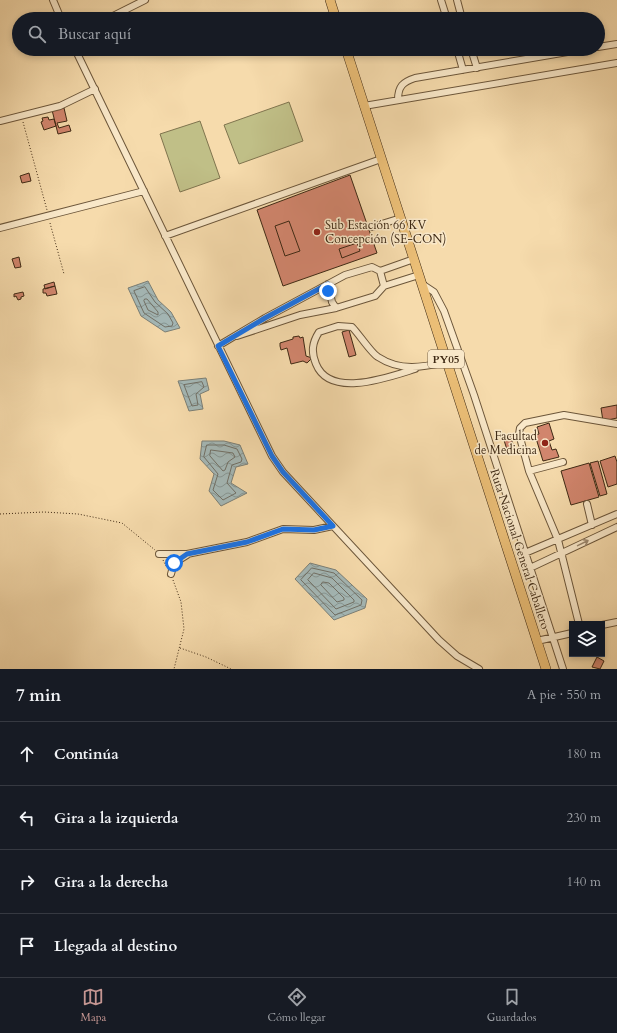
<!DOCTYPE html>
<html lang="es">
<meta charset="utf-8">
<style>
body{margin:0;font-family:Cardo,serif;background:#242831;color:#f1f3f6}
.controls{position:absolute;right:12px;bottom:12px;display:grid;overflow:hidden;border-radius:0px;box-shadow:0 2px 6px #0003}
.controls button{width:36px;height:36px;display:grid;place-items:center;padding:0;border:0;border-bottom:1px solid #363941;background:#171b24;color:#f1f3f6;font:20px sans-serif}
.stop{position:absolute;width:12px;height:12px;margin:-9px;border:3px solid #1a73e8;border-radius:50%;background:#fff}
.stop.end{background:#1a73e8;border-color:#fff;box-shadow:0 1px 4px #0008}
.list{margin:0;padding:0;list-style:none}
h2{display:flex;justify-content:space-between;align-items:center;height:52px;margin:0;padding:0 16px;font-size:17px}
h2 small{font-size:13px;font-weight:400;color:#9ea1a6}
.list li{display:grid;grid-template-columns:26px 1fr auto;gap:12px;align-items:center;box-sizing:border-box;height:64px;padding:0 16px;border-top:1px solid #363941}
.list b{display:block;font-size:15px;white-space:nowrap}
.list em{font-size:13px;font-style:normal;color:#9ea1a6}
.icon{flex:none;width:22px;height:22px;fill:none;stroke:currentColor;stroke-width:2;stroke-linecap:round;stroke-linejoin:round}
.map{position:relative;flex:none;width:617px;height:669px;overflow:hidden}
.search{position:absolute;background:#171b24;box-shadow:0 2px 6px #0003;left:12px;right:12px;top:12px;height:44px;display:flex;align-items:center;gap:10px;box-sizing:border-box;padding:0 14px;border-radius:22px;color:#9ea1a6;font-size:15px}
.sheet{height:308px;background:#171b24}
nav{display:flex;justify-content:space-around;align-items:center;box-sizing:border-box;height:56px;border-top:1px solid #363941;background:#171b24;font-size:11px;color:#9ea1a6}
nav a{display:grid;justify-items:center;gap:2px}
nav .on{color:#c59692}
.map>svg:first-child{display:block}
.garden{fill:#c0bf87;stroke:#7f744e}
.water{fill:url(#water-waves);stroke:#7b7f76}
.lines{fill:none;stroke-linecap:round;stroke-linejoin:round}
.shore{stroke:#717066;stroke-width:1}
.building{fill:#d1856d;stroke:#3e2914}
.minor-casing{stroke:#6c563a;stroke-width:8}
.highway-casing{stroke:#3e2914;stroke-width:10}
.path{stroke:#3e2914;stroke-width:1;stroke-dasharray:1 2;stroke-linecap:butt}
.minor{stroke:#f9e8c9;stroke-width:6}
.highway{stroke:#ebbe76;stroke-width:9}
.oneway{stroke:#9c886e}
.route{stroke:#1a73e8;stroke-width:5}
.poi-dot{fill:#8f2418;stroke:#f9e8c9;stroke-width:1.5}
.labels{text-anchor:middle;dominant-baseline:central;stroke-width:3;stroke-linejoin:round;paint-order:stroke}
.shield{fill:#f9e8c9;stroke:#76624a;stroke-width:1}
.shield-label{font-size:11px;font-weight:bold;fill:#3e2914}
.poi-label{font-size:12px;fill:#3e2914;stroke:#f9e8c9;text-anchor:start}
.street-label{font-size:12px;fill:#3e2914;stroke:#f9e8c9}
</style>
<div class="map">
<svg width="617" height="669" viewBox="0 0 617 669">
<defs>
<pattern id="water-waves" width="16" height="10" patternUnits="userSpaceOnUse"><rect width="16" height="10" fill="#a4b8b7"/><path d="M0 5q4-4 8 0t8 0" fill="none" stroke="#879694"/></pattern>
</defs>
<rect width="100%" height="100%" fill="#f6dbac"/>
<filter id="stains"><feTurbulence type="fractalNoise" baseFrequency=".005" numOctaves="4"/><feColorMatrix values="0 0 0 0 .2 0 0 0 0 .09 0 0 0 0 .02 0 0 0 .5 -.17"/></filter>
<radialGradient id="worn" r=".72"><stop offset=".6" stop-color="#630" stop-opacity="0"/><stop offset="1" stop-color="#630" stop-opacity=".3"/></radialGradient>
<path class="garden" d="M 289,102 L 303,141 L 239,164 L 224,125 Z
M 200,121 L 220,178 L 180,192 L 160,134 Z"/>
<path class="water" d="M 148,281 L 158,300 L 171,312 L 180,328 L 165,332 L 141,316 L 128,288 Z
M 206,378 L 209,390 L 200,394 L 203,409 L 189,411 L 178,381 Z
M 202,441 L 224,441 L 240,445 L 248,464 L 236,467 L 231,483 L 247,493 L 221,506 L 209,491 L 214,474 L 200,459 Z
M 310,563 L 336,570 L 367,599 L 365,608 L 334,620 L 295,579 Z"/>
<g class="lines">
<path class="shore" d="M 145,287 L 155,302 L 168,314 L 173,323 L 172,326 L 165,327 L 144,313 L 134,291 Z
M 145,299 L 147,299 L 158,312 L 158,315 L 148,310 L 144,301 Z
M 202,382 L 204,387 L 196,394 L 198,405 L 192,406 L 184,385 Z
M 207,445 L 224,445 L 237,449 L 242,459 L 241,462 L 232,465 L 227,483 L 236,493 L 223,500 L 213,490 L 218,474 L 204,457 Z
M 211,450 L 233,453 L 235,457 L 228,462 L 225,470 L 223,471 L 210,456 Z
M 312,568 L 334,573 L 362,600 L 361,605 L 335,615 L 301,580 Z
M 314,573 L 332,578 L 354,600 L 354,602 L 336,609 L 308,580 Z
M 323,582 L 329,583 L 344,598 L 344,600 L 337,602 L 321,585 Z"/>
</g>
<path class="building" d="M 64,108 L 67,121 L 57,123 L 59,128 L 69,125 L 71,131 L 58,134 L 52,110 Z
M 48,117 L 49,120 L 54,119 L 56,126 L 44,130 L 41,122 L 43,121 L 42,118 Z
M 29,173 L 31,181 L 22,183 L 20,176 Z
M 350,175 L 377,253 L 283,286 L 257,210 Z
M 289,221 L 300,251 L 285,256 L 275,226 Z
M 357,243 L 360,251 L 342,258 L 339,249 Z
M 19,257 L 21,267 L 15,268 L 12,259 Z
M 54,282 L 55,286 L 45,289 L 44,285 Z
M 55,286 L 57,294 L 47,296 L 46,293 L 43,293 L 43,289 Z
M 23,292 L 24,296 L 21,297 L 21,299 L 18,300 L 16,296 L 14,297 L 14,294 Z
M 349,330 L 356,355 L 349,357 L 342,332 Z
M 299,336 L 300,338 L 303,337 L 306,356 L 312,358 L 307,363 L 303,361 L 291,364 L 287,348 L 281,350 L 280,346 L 280,343 L 293,339 L 293,337 Z
M 617,405 L 617,418 L 603,421 L 601,408 Z
M 549,423 L 554,439 L 549,441 L 552,450 L 556,449 L 559,457 L 543,461 L 535,435 L 539,434 L 537,427 Z
M 510,435 L 515,451 L 508,453 L 503,437 Z
M 615,456 L 617,462 L 617,484 L 608,487 L 600,461 Z
M 598,461 L 607,494 L 600,496 L 590,463 Z
M 589,463 L 599,497 L 571,505 L 561,471 Z
M 597,657 L 604,661 L 600,669 L 592,667 Z"/>
<g class="lines">
<g class="minor-casing">
<path id="minor" d="M 53,0 L 61,19
M 441,0 L 447,19
M 457,0 L 462,19
M 107,19 L 145,0
M 598,47 L 617,44
M 75,49 L 272,456 L 283,472 L 439,640 L 457,656 L 479,669
M 457,49 L 463,70
M 471,49 L 477,68
M 398,100 C 398,86 403,82 415,78 L 585,49
M 364,106 L 617,63
M 0,121 L 60,106 L 95,89
M 372,227 L 401,218
M 0,228 L 144,191
M 165,236 L 381,159
M 380,271 L 384,286
M 328,284 L 332,302 L 336,308
M 422,284 L 434,292 L 444,311 L 474,395 L 563,669
M 237,336 L 300,315 L 336,308 L 375,296 L 384,286 L 419,275
M 218,346 L 265,318 L 345,275 L 372,267 L 380,271 L 414,259
M 415,369 C 389,377 330,399 316,364 C 311,352 312,343 319,332 L 338,326 L 352,327 C 359,334 371,353 378,357 C 401,372 423,367 447,362
M 529,471 L 563,462
M 587,504 L 592,525
M 525,553 L 617,514
M 159,554 L 187,554 L 247,542 L 283,529 L 314,530 L 333,526
M 530,568 L 617,527
M 171,574 L 174,563 L 187,555
M 579,624 L 558,540 L 529,471 L 519,434 L 520,428 L 525,423 L 564,415 L 617,424
M 602,625 L 617,622
M 537,641 L 572,633"/>
</g>
<g class="highway-casing">
<path id="highway" d="M 330,0 L 336,19
M 346,49 L 546,669"/>
</g>
<path class="path" d="M 23,122 L 47,210
M 50,223 L 64,274
M 0,514 L 44,512 L 78,514 L 122,523 L 155,550
M 163,560 L 166,566
M 173,580 L 181,602 L 184,629 L 174,669
M 180,648 L 206,657 L 231,669"/>
<use href="#minor" class="minor"/>
<use href="#highway" class="highway"/>
</g>
<defs><path id="oneway-shaft" d="M-6 0H5M1.5-3L5.5 0L1.5 3" fill="none" stroke-width="1.6" stroke-linecap="round" stroke-linejoin="round"/></defs>
<use class="oneway" href="#oneway-shaft" transform="translate(583 543) rotate(-26)"/>
<g class="lines">
<path class="route" d="M 174,563 L 187,554 L 247,542 L 283,529 L 314,530 L 333,526 L 283,472 L 272,456 L 218,346 L 265,318 L 328,284 L 328,291"/>
</g>
<g class="poi-dot">
<circle cx="317" cy="232" r="4"/>
<circle cx="545" cy="443" r="4"/>
</g>
<g class="labels">
<rect class="shield" x="428" y="350" width="36" height="18" rx="3"/>
<g class="shield-label">
<text x="446" y="359">PY05</text>
</g>
<g class="poi-label">
<text x="325" y="225">Sub Estación 66 KV<tspan x="325" dy="14">Concepción (SE-CON)</tspan></text>
<text x="537" y="436" text-anchor="end">Facultad<tspan x="537" dy="14">de Medicina</tspan></text>
</g>
<g class="street-label">
<text transform="translate(520 549) rotate(72)">Ruta Nacional General Caballero</text>
</g>
</g>
<rect width="100%" height="100%" filter="url(#stains)"/>
<rect width="100%" height="100%" fill="url(#worn)"/>
</svg>
<div class="controls">
<button><svg class="icon" aria-label="layers" viewBox="0 0 24 24"><path d="M12 4l9 5-9 5-9-5zM3 14l9 5 9-5"/></svg></button>
</div>
<div class="stop" style="left:174px;top:563px"></div>
<div class="stop end" style="left:328px;top:291px"></div>
<div class="search"><svg class="icon" aria-label="search" viewBox="0 0 24 24"><circle cx="10" cy="10" r="6"/><path d="M15 15l6 6"/></svg>Buscar aquí</div>
</div>
<section class="sheet">
<h2>7 min<small>A pie · 550 m</small></h2>
<ul class="list">
<li><svg class="icon" aria-label="ahead" viewBox="0 0 24 24"><path d="M12 20V5M6 11l6-6 6 6"/></svg><div><b>Continúa</b></div><em>180 m</em></li>
<li><svg class="icon" aria-label="left" viewBox="0 0 24 24"><path d="M17 20v-9H6M10 6l-5 5 5 5"/></svg><div><b>Gira a la izquierda</b></div><em>230 m</em></li>
<li><svg class="icon" aria-label="right" viewBox="0 0 24 24"><path d="M7 20v-9h11M14 6l5 5-5 5"/></svg><div><b>Gira a la derecha</b></div><em>140 m</em></li>
<li><svg class="icon" aria-label="arrive" viewBox="0 0 24 24"><path d="M6 21V4h12l-3 4 3 4H6"/></svg><div><b>Llegada al destino</b></div></li>
</ul>
</section>
<nav>
<a class="on"><svg class="icon" aria-label="map" viewBox="0 0 24 24"><path d="M3 6l6-2 6 2 6-2v14l-6 2-6-2-6 2zM9 4v14M15 6v14"/></svg>Mapa</a>
<a><svg class="icon" aria-label="directions" viewBox="0 0 24 24"><path d="M12 3l9 9-9 9-9-9zM9 14v-3h6M13 9l2 2-2 2"/></svg>Cómo llegar</a>
<a><svg class="icon" aria-label="saved" viewBox="0 0 24 24"><path d="M7 4h10v16l-5-4-5 4z"/></svg>Guardados</a>
</nav>
